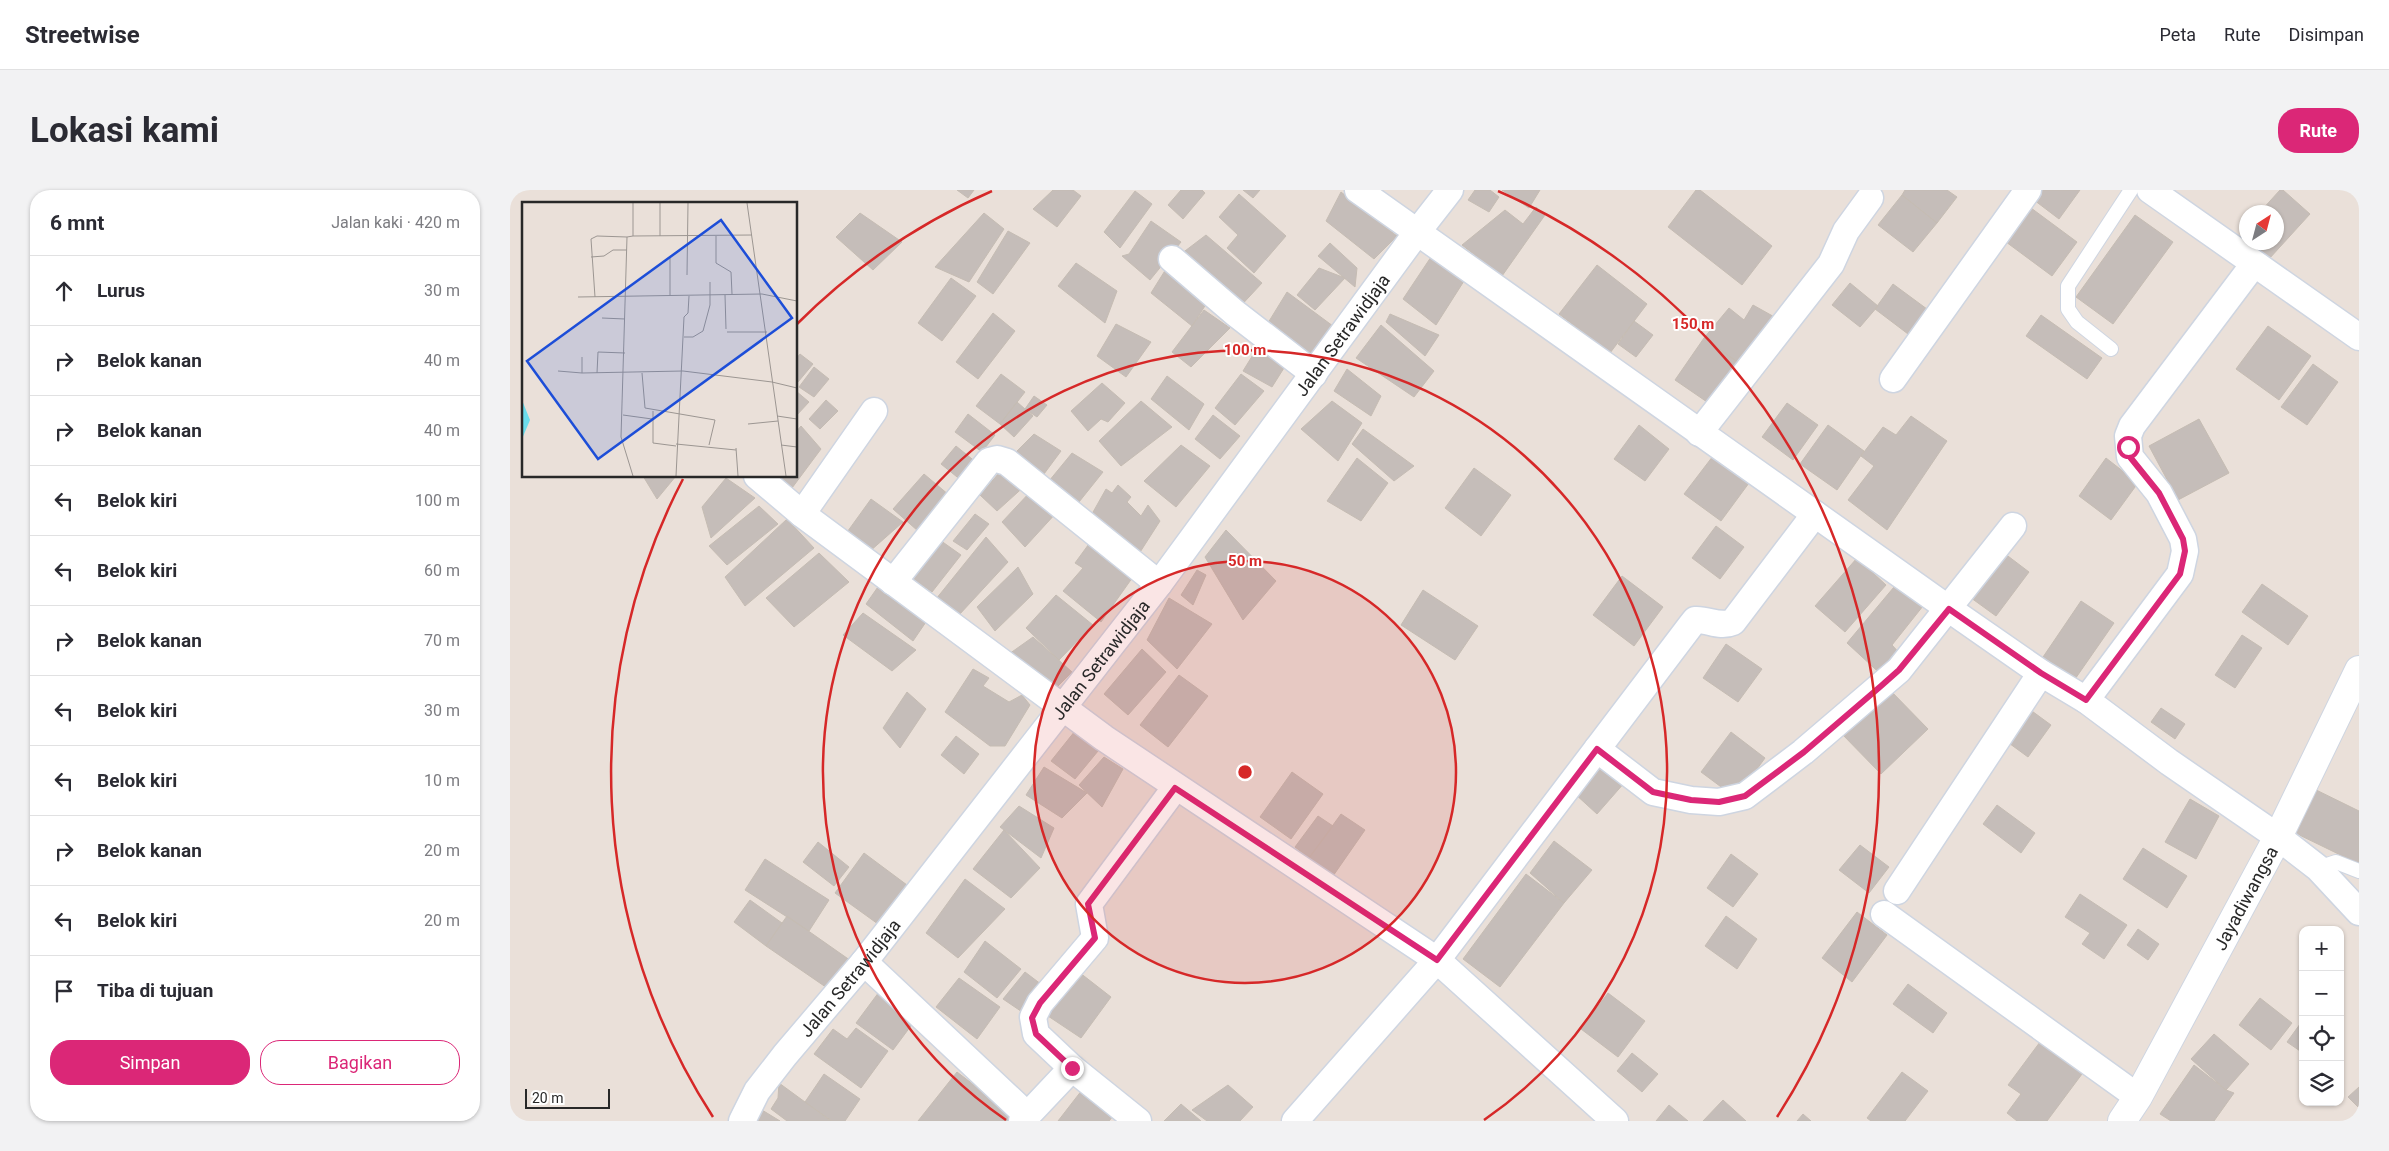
<!DOCTYPE html>
<html lang="id">
<meta charset="utf-8">
<style>
body{margin:0;font-family:Roboto,sans-serif;background:#f2f2f3;color:#2b2b33}
.controls{position:absolute;right:15px;bottom:15px;display:grid;overflow:hidden;border-radius:10px;box-shadow:0 1px 4px #0004}
.controls button{width:45px;height:45px;display:grid;place-items:center;padding:0;border:0;border-bottom:1px solid #e1e1e2;background:#fff;color:#2b2b33;font:25px sans-serif}
.compass{position:absolute;left:1729px;top:15px;width:45px;height:45px;border-radius:50%;background:#fff;box-shadow:0 1px 4px #0004;rotate:36deg}
.scale{position:absolute;left:15px;bottom:12px;width:85px;box-sizing:border-box;padding-left:5px;border:2px solid #282828;border-top:0;font-size:14px;line-height:18px;white-space:nowrap;color:#282828;-webkit-text-stroke:4px #fff;paint-order:stroke}
.stop{position:absolute;width:15px;height:15px;margin:-11px;border:4px solid #db2777;border-radius:50%;background:#fff}
.stop.end{background:#db2777;border-color:#fff;box-shadow:0 1px 5px #0008}
.list{margin:0;padding:0;list-style:none}
h2{display:flex;justify-content:space-between;align-items:center;height:65px;margin:0;padding:0 20px;font-size:21px}
h2 small{font-size:16px;font-weight:400;color:#7c7c81}
.list li{display:grid;grid-template-columns:32px 1fr auto;gap:15px;align-items:center;box-sizing:border-box;height:70px;padding:0 20px;border-top:1px solid #e1e1e2}
.list b{display:block;font-size:19px;white-space:nowrap}
.list em{font-size:16px;font-style:normal;color:#7c7c81}
.actions{display:flex;gap:10px;padding:15px 20px}
.actions a{flex:1;padding:11px 0;border:1px solid #db2777;border-radius:20px;text-align:center;font-size:18px;color:#db2777}
.actions .main{background:#db2777;color:#fff}
.icon{flex:none;width:28px;height:28px;fill:none;stroke:currentColor;stroke-width:2;stroke-linecap:round;stroke-linejoin:round}
.map{position:relative;flex:none;width:1849px;height:931px;overflow:hidden;border-radius:20px}
header{display:flex;align-items:center;gap:30px;box-sizing:border-box;height:70px;padding:0 25px;background:#fff;border-bottom:1px solid #e1e1e2}
header strong{font-size:24px}
nav{display:flex;gap:28px;margin-inline-start:auto;font-size:18px}
.intro{display:flex;align-items:center;justify-content:space-between;box-sizing:border-box;height:120px;padding:0 30px}
h1{margin:0;font-size:35px}
.button{padding:12px 22px;border-radius:20px;background:#db2777;color:#fff;font-size:18px;font-weight:700}
main{display:flex;gap:30px;padding:0 30px}
aside{flex:1;background:#fff;border-radius:20px;box-shadow:0 1px 4px #0004}
.map>svg:first-child{display:block}
.building{fill:#c5bdb9;stroke:#c5bcb3}
.lines{fill:none;stroke-linecap:round;stroke-linejoin:round}
.service-casing{stroke:#ced5e1;stroke-width:16}
.minor-casing{stroke:#ced5e1;stroke-width:29}
.tertiary-casing{stroke:#ced5e1;stroke-width:30}
.service{stroke:#fff;stroke-width:14}
.minor{stroke:#fff;stroke-width:26}
.tertiary{stroke:#fff;stroke-width:28}
.route{stroke:#db2777;stroke-width:6}
.ring{fill:none;stroke:#d62828;stroke-width:2.5}
.labels{text-anchor:middle;dominant-baseline:central;stroke-width:4;stroke-linejoin:round;paint-order:stroke}
.street-label{font-size:18px;fill:#282828;stroke:#fff}
.inset-road{fill:none;stroke:#9c9692;stroke-width:1}
.view{fill:#1d4ed8;fill-opacity:0.15;stroke:#1d4ed8;stroke-width:2.5}
.inset-edge{fill:none;stroke:#282828;stroke-width:2.5}
.centre{fill:#d62828;stroke:#fff;stroke-width:2.5}
.ring-label{font-size:15px;text-anchor:middle;font-weight:bold;fill:#d62828;stroke:#fff;stroke-width:4;stroke-linejoin:round;paint-order:stroke}
</style>
<header>
<strong>Streetwise</strong>
<nav><a>Peta</a><a>Rute</a><a>Disimpan</a></nav>
</header>
<div class="intro"><h1>Lokasi kami</h1><a class="button">Rute</a></div>
<main>
<aside>
<h2>6 mnt<small>Jalan kaki · 420 m</small></h2>
<ul class="list">
<li><svg class="icon" aria-label="ahead" viewBox="0 0 24 24"><path d="M12 20V5M6 11l6-6 6 6"/></svg><div><b>Lurus</b></div><em>30 m</em></li>
<li><svg class="icon" aria-label="right" viewBox="0 0 24 24"><path d="M7 20v-9h11M14 6l5 5-5 5"/></svg><div><b>Belok kanan</b></div><em>40 m</em></li>
<li><svg class="icon" aria-label="right" viewBox="0 0 24 24"><path d="M7 20v-9h11M14 6l5 5-5 5"/></svg><div><b>Belok kanan</b></div><em>40 m</em></li>
<li><svg class="icon" aria-label="left" viewBox="0 0 24 24"><path d="M17 20v-9H6M10 6l-5 5 5 5"/></svg><div><b>Belok kiri</b></div><em>100 m</em></li>
<li><svg class="icon" aria-label="left" viewBox="0 0 24 24"><path d="M17 20v-9H6M10 6l-5 5 5 5"/></svg><div><b>Belok kiri</b></div><em>60 m</em></li>
<li><svg class="icon" aria-label="right" viewBox="0 0 24 24"><path d="M7 20v-9h11M14 6l5 5-5 5"/></svg><div><b>Belok kanan</b></div><em>70 m</em></li>
<li><svg class="icon" aria-label="left" viewBox="0 0 24 24"><path d="M17 20v-9H6M10 6l-5 5 5 5"/></svg><div><b>Belok kiri</b></div><em>30 m</em></li>
<li><svg class="icon" aria-label="left" viewBox="0 0 24 24"><path d="M17 20v-9H6M10 6l-5 5 5 5"/></svg><div><b>Belok kiri</b></div><em>10 m</em></li>
<li><svg class="icon" aria-label="right" viewBox="0 0 24 24"><path d="M7 20v-9h11M14 6l5 5-5 5"/></svg><div><b>Belok kanan</b></div><em>20 m</em></li>
<li><svg class="icon" aria-label="left" viewBox="0 0 24 24"><path d="M17 20v-9H6M10 6l-5 5 5 5"/></svg><div><b>Belok kiri</b></div><em>20 m</em></li>
<li><svg class="icon" aria-label="arrive" viewBox="0 0 24 24"><path d="M6 21V4h12l-3 4 3 4H6"/></svg><div><b>Tiba di tujuan</b></div></li>
</ul>
<div class="actions"><a class="main">Simpan</a><a>Bagikan</a></div>
</aside>
<div class="map">
<svg width="1849" height="931" viewBox="0 0 1849 931">
<rect width="100%" height="100%" fill="#eae0d9"/>
<path class="building" d="M 447,0 L 464,0 L 458,8 Z
M 543,0 L 563,0 L 571,6 L 547,37 L 523,19 Z
M 671,0 L 692,0 L 695,3 L 673,29 L 658,15 Z
M 733,0 L 750,0 L 743,8 Z
M 965,0 L 980,0 L 989,7 L 979,22 L 958,10 Z
M 992,0 L 1030,0 L 1019,18 Z
M 1186,0 L 1190,0 L 1262,56 L 1232,95 L 1158,37 Z
M 1395,0 L 1437,0 L 1447,7 L 1427,33 L 1392,5 Z
M 1526,0 L 1570,0 L 1549,29 L 1520,7 Z
M 1770,0 L 1773,0 L 1800,24 L 1759,69 L 1741,52 L 1766,52 L 1766,22 L 1750,22 Z
M 625,1 L 642,14 L 610,58 L 594,42 Z
M 831,2 L 887,46 L 864,69 L 816,31 Z
M 729,4 L 776,46 L 744,83 L 717,58 L 728,45 L 709,27 Z
M 1392,5 L 1427,33 L 1403,62 L 1368,35 Z
M 1517,15 L 1567,52 L 1542,86 L 1492,49 Z
M 1026,17 L 1035,25 L 992,86 L 952,55 L 995,20 L 1013,34 Z
M 350,23 L 392,52 L 363,80 L 326,47 Z
M 474,23 L 494,39 L 459,92 L 425,77 Z
M 1625,25 L 1663,52 L 1603,134 L 1566,107 Z
M 641,31 L 671,52 L 640,90 L 612,66 L 619,64 Z
M 498,41 L 520,53 L 483,104 L 467,92 Z
M 696,45 L 752,93 L 726,121 L 671,64 Z
M 820,53 L 847,78 L 845,97 L 808,66 Z
M 923,64 L 954,91 L 926,135 L 893,109 Z
M 661,71 L 702,105 L 682,136 L 641,103 Z
M 566,73 L 607,101 L 595,133 L 548,96 Z
M 1087,75 L 1137,114 L 1100,163 L 1049,124 Z
M 809,78 L 835,88 L 805,120 L 787,105 Z
M 441,88 L 466,106 L 432,151 L 408,133 Z
M 1340,93 L 1368,116 L 1350,137 L 1322,115 Z
M 1383,94 L 1421,122 L 1402,147 L 1365,119 Z
M 777,102 L 827,139 L 798,173 L 753,141 Z
M 1243,115 L 1268,129 L 1229,173 L 1194,148 L 1219,118 L 1234,130 Z
M 694,120 L 720,138 L 681,177 L 662,162 Z
M 483,123 L 505,141 L 468,189 L 446,172 Z
M 880,124 L 929,145 L 915,166 L 876,132 Z
M 1531,125 L 1592,168 L 1577,189 L 1516,146 Z
M 1124,131 L 1143,145 L 1126,167 L 1108,154 Z
M 606,134 L 641,152 L 616,187 L 587,166 Z
M 871,135 L 924,181 L 904,207 L 846,168 Z
M 1758,136 L 1801,166 L 1769,210 L 1726,179 Z
M 1194,148 L 1229,173 L 1200,214 L 1165,190 Z
M 749,155 L 779,170 L 762,197 L 733,181 Z
M 290,164 L 303,174 L 288,192 L 286,169 Z
M 1803,174 L 1828,192 L 1797,235 L 1771,217 Z
M 304,177 L 319,189 L 304,207 L 289,197 Z
M 837,179 L 871,206 L 861,226 L 824,201 Z
M 491,184 L 515,202 L 490,234 L 466,216 Z
M 731,184 L 754,201 L 725,235 L 705,218 Z
M 657,186 L 694,214 L 679,240 L 641,209 Z
M 592,193 L 615,213 L 598,232 L 591,229 L 578,241 L 561,221 Z
M 286,201 L 299,212 L 286,226 Z
M 524,206 L 537,215 L 527,227 L 515,219 Z
M 316,210 L 328,221 L 310,239 L 299,229 Z
M 631,211 L 662,237 L 611,276 L 589,251 Z
M 822,211 L 852,233 L 828,271 L 791,239 Z
M 507,212 L 523,226 L 504,247 L 490,234 Z
M 1277,213 L 1308,235 L 1283,270 L 1252,247 Z
M 458,224 L 485,245 L 472,262 L 445,242 Z
M 703,225 L 730,246 L 710,269 L 685,249 Z
M 1401,226 L 1437,251 L 1377,340 L 1338,310 L 1364,276 L 1351,266 L 1373,237 L 1386,245 Z
M 1689,229 L 1719,283 L 1668,310 L 1639,256 Z
M 1129,235 L 1159,259 L 1135,291 L 1104,269 Z
M 1318,235 L 1354,261 L 1327,300 L 1290,274 Z
M 291,236 L 311,259 L 282,298 L 268,286 L 286,286 L 286,242 Z
M 853,239 L 904,276 L 884,291 L 842,254 Z
M 524,244 L 551,261 L 531,288 L 501,267 Z
M 671,255 L 700,276 L 666,317 L 634,291 Z
M 446,256 L 467,273 L 452,291 L 431,274 Z
M 562,263 L 593,282 L 565,317 L 539,291 Z
M 1203,266 L 1239,293 L 1211,331 L 1174,304 Z
M 847,268 L 878,293 L 851,331 L 817,311 Z
M 1596,268 L 1628,293 L 1601,330 L 1569,306 Z
M 495,276 L 518,293 L 487,321 L 470,305 Z
M 964,278 L 1001,305 L 971,346 L 935,318 Z
M 414,284 L 439,305 L 408,341 L 383,319 Z
M 133,286 L 166,286 L 147,309 Z
M 216,288 L 245,308 L 201,348 L 192,317 Z
M 608,295 L 621,307 L 617,312 L 631,326 L 638,315 L 650,331 L 625,370 L 578,331 L 596,299 L 602,303 Z
M 522,300 L 547,322 L 515,357 L 492,332 Z
M 361,309 L 393,332 L 359,362 L 335,345 Z
M 249,316 L 268,334 L 217,375 L 199,356 Z
M 465,324 L 479,334 L 457,360 L 443,351 Z
M 277,329 L 304,358 L 235,416 L 215,387 Z
M 1206,336 L 1234,357 L 1210,389 L 1182,368 Z
M 716,340 L 766,391 L 733,430 L 695,367 Z
M 476,347 L 498,372 L 449,425 L 426,409 Z
M 584,347 L 625,384 L 591,432 L 553,401 L 573,378 L 565,373 Z
M 427,348 L 451,365 L 422,402 L 396,384 Z
M 1490,360 L 1519,382 L 1486,426 L 1457,405 Z
M 309,363 L 339,392 L 284,437 L 256,408 Z
M 1347,368 L 1376,395 L 1335,442 L 1305,416 Z
M 508,377 L 523,404 L 485,441 L 467,417 Z
M 687,380 L 696,385 L 683,415 L 671,405 Z
M 1112,386 L 1153,417 L 1124,456 L 1083,425 Z
M 370,394 L 418,429 L 403,451 L 356,414 Z
M 1752,394 L 1798,426 L 1778,455 L 1732,422 Z
M 1384,397 L 1413,416 L 1382,455 L 1393,467 L 1376,489 L 1337,453 Z
M 913,400 L 968,436 L 945,470 L 891,435 Z
M 546,405 L 583,435 L 549,470 L 516,438 Z
M 659,408 L 702,434 L 667,479 L 637,450 Z
M 1571,411 L 1604,433 L 1563,492 L 1531,470 Z
M 353,423 L 406,460 L 382,481 L 333,445 Z
M 1732,445 L 1752,458 L 1725,498 L 1705,485 Z
M 523,447 L 562,482 L 539,505 L 499,464 Z
M 1216,454 L 1252,479 L 1228,512 L 1193,488 Z
M 632,459 L 656,482 L 618,525 L 594,504 Z
M 463,479 L 479,488 L 473,496 L 499,512 L 512,505 L 520,515 L 495,556 L 480,556 L 435,522 Z
M 669,485 L 698,506 L 658,557 L 630,535 Z
M 1378,498 L 1418,539 L 1371,584 L 1331,543 Z
M 397,502 L 416,519 L 390,558 L 373,538 Z
M 1515,516 L 1541,535 L 1518,567 L 1492,548 Z
M 1651,518 L 1675,534 L 1665,549 L 1641,532 Z
M 569,536 L 593,555 L 565,589 L 541,571 Z
M 1221,542 L 1255,568 L 1226,608 L 1191,582 Z
M 446,546 L 469,564 L 454,584 L 431,565 Z
M 594,567 L 613,579 L 592,617 L 569,595 Z
M 1092,572 L 1115,592 L 1087,624 L 1064,603 Z
M 534,577 L 577,603 L 552,628 L 516,605 Z
M 782,582 L 813,604 L 781,649 L 750,627 Z
M 1796,595 L 1849,621 L 1849,674 L 1775,638 Z
M 1680,609 L 1709,626 L 1686,669 L 1655,652 Z
M 1487,615 L 1525,643 L 1511,663 L 1473,634 Z
M 509,616 L 544,638 L 531,668 L 490,637 Z
M 831,624 L 855,640 L 823,686 L 799,668 Z
M 808,626 L 823,636 L 799,668 L 785,657 Z
M 494,640 L 530,678 L 501,708 L 463,679 Z
M 1044,651 L 1082,680 L 1054,713 L 1020,683 Z
M 308,652 L 339,677 L 324,696 L 293,672 Z
M 1350,655 L 1379,677 L 1359,703 L 1329,680 Z
M 1633,658 L 1677,686 L 1657,718 L 1613,689 Z
M 354,663 L 397,695 L 368,734 L 325,703 Z
M 1221,664 L 1248,684 L 1223,717 L 1197,698 Z
M 255,669 L 319,710 L 299,741 L 235,700 Z
M 1016,684 L 1054,713 L 990,797 L 953,769 Z
M 455,689 L 495,719 L 448,768 L 416,743 Z
M 1570,704 L 1617,735 L 1594,769 L 1572,754 L 1580,743 L 1555,727 Z
M 240,710 L 272,733 L 256,756 L 224,732 Z
M 1347,722 L 1377,745 L 1342,792 L 1312,768 Z
M 277,726 L 344,773 L 323,802 L 256,756 Z
M 1216,726 L 1247,749 L 1227,779 L 1195,756 Z
M 1628,739 L 1649,754 L 1638,770 L 1617,755 Z
M 475,751 L 511,779 L 487,808 L 454,782 Z
M 565,779 L 601,807 L 571,848 L 535,824 Z
M 515,782 L 544,804 L 524,830 L 493,809 Z
M 449,788 L 490,817 L 467,849 L 426,817 Z
M 1398,794 L 1437,823 L 1423,843 L 1383,814 Z
M 369,802 L 406,829 L 383,860 L 346,833 Z
M 1098,803 L 1135,831 L 1108,867 L 1071,839 Z
M 1750,808 L 1782,833 L 1761,860 L 1729,835 Z
M 1793,830 L 1793,863 L 1777,852 Z
M 346,838 L 378,861 L 351,898 L 304,864 L 323,839 L 337,849 Z
M 1704,844 L 1739,874 L 1716,900 L 1681,869 Z
M 1530,852 L 1572,884 L 1537,931 L 1507,931 L 1497,923 L 1511,904 L 1498,895 Z
M 1122,863 L 1148,884 L 1132,902 L 1107,881 Z
M 1684,875 L 1716,900 L 1724,903 L 1704,931 L 1661,931 L 1650,924 Z
M 447,882 L 502,924 L 497,931 L 408,931 Z
M 1392,882 L 1418,901 L 1395,931 L 1361,931 L 1357,928 Z
M 314,884 L 350,909 L 335,931 L 322,931 L 295,912 Z
M 579,891 L 612,915 L 599,931 L 548,931 Z
M 269,893 L 321,931 L 277,931 L 261,919 L 268,908 Z
M 718,895 L 743,917 L 730,931 L 697,931 L 682,920 Z
M 1849,897 L 1849,918 L 1838,907 Z
M 1213,910 L 1236,931 L 1193,931 Z
M 671,914 L 691,931 L 654,931 Z
M 1159,915 L 1178,931 L 1146,931 Z
M 252,920 L 270,931 L 246,931 Z
M 1293,924 L 1301,931 L 1287,931 Z"/>
<g class="lines">
<g class="service-casing">
<path id="service" d="M 1601,159 L 1567,132 L 1558,119 L 1558,96 L 1621,0
M 1808,678 L 1826,672 L 1849,681"/>
</g>
<g class="minor-casing">
<g id="minor">
<path d="M 848,0 L 1439,419 L 1531,483 L 1576,510 L 1659,572 L 1768,647 L 1808,678 L 1849,722"/>
<path d="M 1640,0 L 1849,147"/>
<path d="M 662,69 L 725,123 L 804,184"/>
<path d="M 1383,189 L 1518,0"/>
<path d="M 364,221 L 292,324 L 594,548 L 927,770 L 1105,931"/>
<path d="M 1189,243 L 1321,74 L 1336,41 L 1360,8"/>
<path d="M 247,286 L 292,324"/>
<path d="M 383,392 L 479,271 L 487,269 L 497,272 L 649,394"/>
<path d="M 1576,510 L 1670,384 L 1675,361 L 1673,349 L 1649,303 L 1620,267 L 1618,246 L 1622,236 L 1744,74"/>
<path d="M 1087,559 L 1143,602 L 1181,610 L 1209,612 L 1235,606 L 1293,562 L 1389,480 L 1503,336"/>
<path d="M 1387,701 L 1531,483"/>
<path d="M 1374,724 L 1628,907"/>
<path d="M 354,772 L 517,925"/>
<path id="s1" d="M 232,931 L 247,901 L 275,865 L 354,772 L 649,394 L 908,41 L 940,0"/>
<path d="M 512,931 L 562,878"/>
<path d="M 628,931 L 562,878 L 526,844 L 523,827 L 530,813 L 585,748 L 579,714 L 665,598"/>
<path d="M 785,931 L 927,770 L 1181,435 L 1185,430 C 1199,429 1209,438 1223,432 L 1305,324"/>
</g>
</g>
<g class="tertiary-casing">
<g id="tertiary">
<path id="s2" d="M 1612,931 L 1628,907 L 1768,647 L 1849,480"/>
</g>
</g>
<use href="#service" class="service"/>
<use href="#minor" class="minor"/>
<use href="#tertiary" class="tertiary"/>
</g>
<g class="lines">
<path class="route" d="M 562,878 L 526,844 L 522,828 L 530,813 L 585,748 L 578,714 L 665,598 L 927,770 L 1087,559 L 1143,602 L 1181,610 L 1209,612 L 1235,606 L 1294,562 L 1371,496 L 1389,480 L 1439,419 L 1531,483 L 1576,510 L 1670,384 L 1675,361 L 1673,349 L 1649,303 L 1620,267 L 1618,257"/>
</g>
<circle cx="735" cy="582" r="211" fill="#d62828" fill-opacity=".12"/>
<g class="ring">
<circle cx="735" cy="582" r="211"/>
<path d="M496 930A422 422 0 1 1 974 930"/>
<path d="M203 927A634 634 0 0 1 173 289M287 134A634 634 0 0 1 482 1M988 1A634 634 0 0 1 1267 927"/>
</g>
<g class="labels">
<g class="street-label">
<text stroke="none"><textPath href="#s1" startOffset="990">Jalan Setrawidjaja</textPath></text>
<text stroke="none"><textPath href="#s1" startOffset="585">Jalan Setrawidjaja</textPath></text>
<text stroke="none"><textPath href="#s2" startOffset="255">Jayadiwangsa</textPath></text>
<text stroke="none"><textPath href="#s1" startOffset="180">Jalan Setrawidjaja</textPath></text>
</g>
</g>
<g transform="translate(12 12)">
<rect width="275" height="275" fill="#eae0d9"/>
<path d="M 0,198 L 8,218 L 0,237 Z" fill="#6cddec"/>
<path class="inset-road" d="M 111,1 L 111,34 L 105,35 L 99,235 L 111,274M 225,1 L 264,274M 111,34 L 230,33M 138,34 L 138,1M 194,34 L 194,61 L 209,70 L 210,92M 69,55 L 82,54 L 91,48 L 105,48M 148,56 L 148,94M 165,73 L 166,1M 203,93 L 204,127M 56,95 L 240,92 L 275,99M 73,95 L 69,37 L 75,34 L 105,35M 80,116 L 103,117M 205,130 L 245,130M 162,135 L 171,135 L 181,129 L 188,103 L 188,80M 60,155 L 60,171 L 161,169 L 250,180 L 275,186M 36,169 L 60,171M 75,171 L 76,150 L 103,151M 120,171 L 123,206 L 193,218 L 187,243M 131,209 L 131,241 L 154,244M 101,213 L 130,217M 255,214 L 275,217M 226,222 L 256,219M 154,242 L 214,248M 259,243 L 275,245M 214,246 L 216,274M 154,274 L 162,115 L 166,111 L 167,94"/>
<path class="view" d="M 199,18 L 270,116 L 76,257 L 5,159 Z"/>
<rect width="275" height="275" class="inset-edge"/>
</g>
<circle cx="735" cy="582" r="8" class="centre"/>
<g class="ring-label">
<text x="1183" y="139">150 m</text>
<text x="735" y="165">100 m</text>
<text x="735" y="376">50 m</text>
</g>
</svg>
<div class="controls">
<button>+</button>
<button>−</button>
<button><svg class="icon" aria-label="locate" viewBox="0 0 24 24"><circle cx="12" cy="12" r="6"/><path d="M12 2v4M12 18v4M2 12h4M18 12h4"/></svg></button>
<button><svg class="icon" aria-label="layers" viewBox="0 0 24 24"><path d="M12 4l9 5-9 5-9-5zM3 14l9 5 9-5"/></svg></button>
</div>
<svg class="compass" viewBox="-18 -18 36 36"><path d="M0-13l5 13h-10z" fill="#e53935"/><path d="M0 13l5-13h-10z" fill="#7c7c81"/></svg>
<div class="scale">20 m</div>
<div class="stop" style="left:1618px;top:257px"></div>
<div class="stop end" style="left:562px;top:878px"></div>
</div>
</main>
